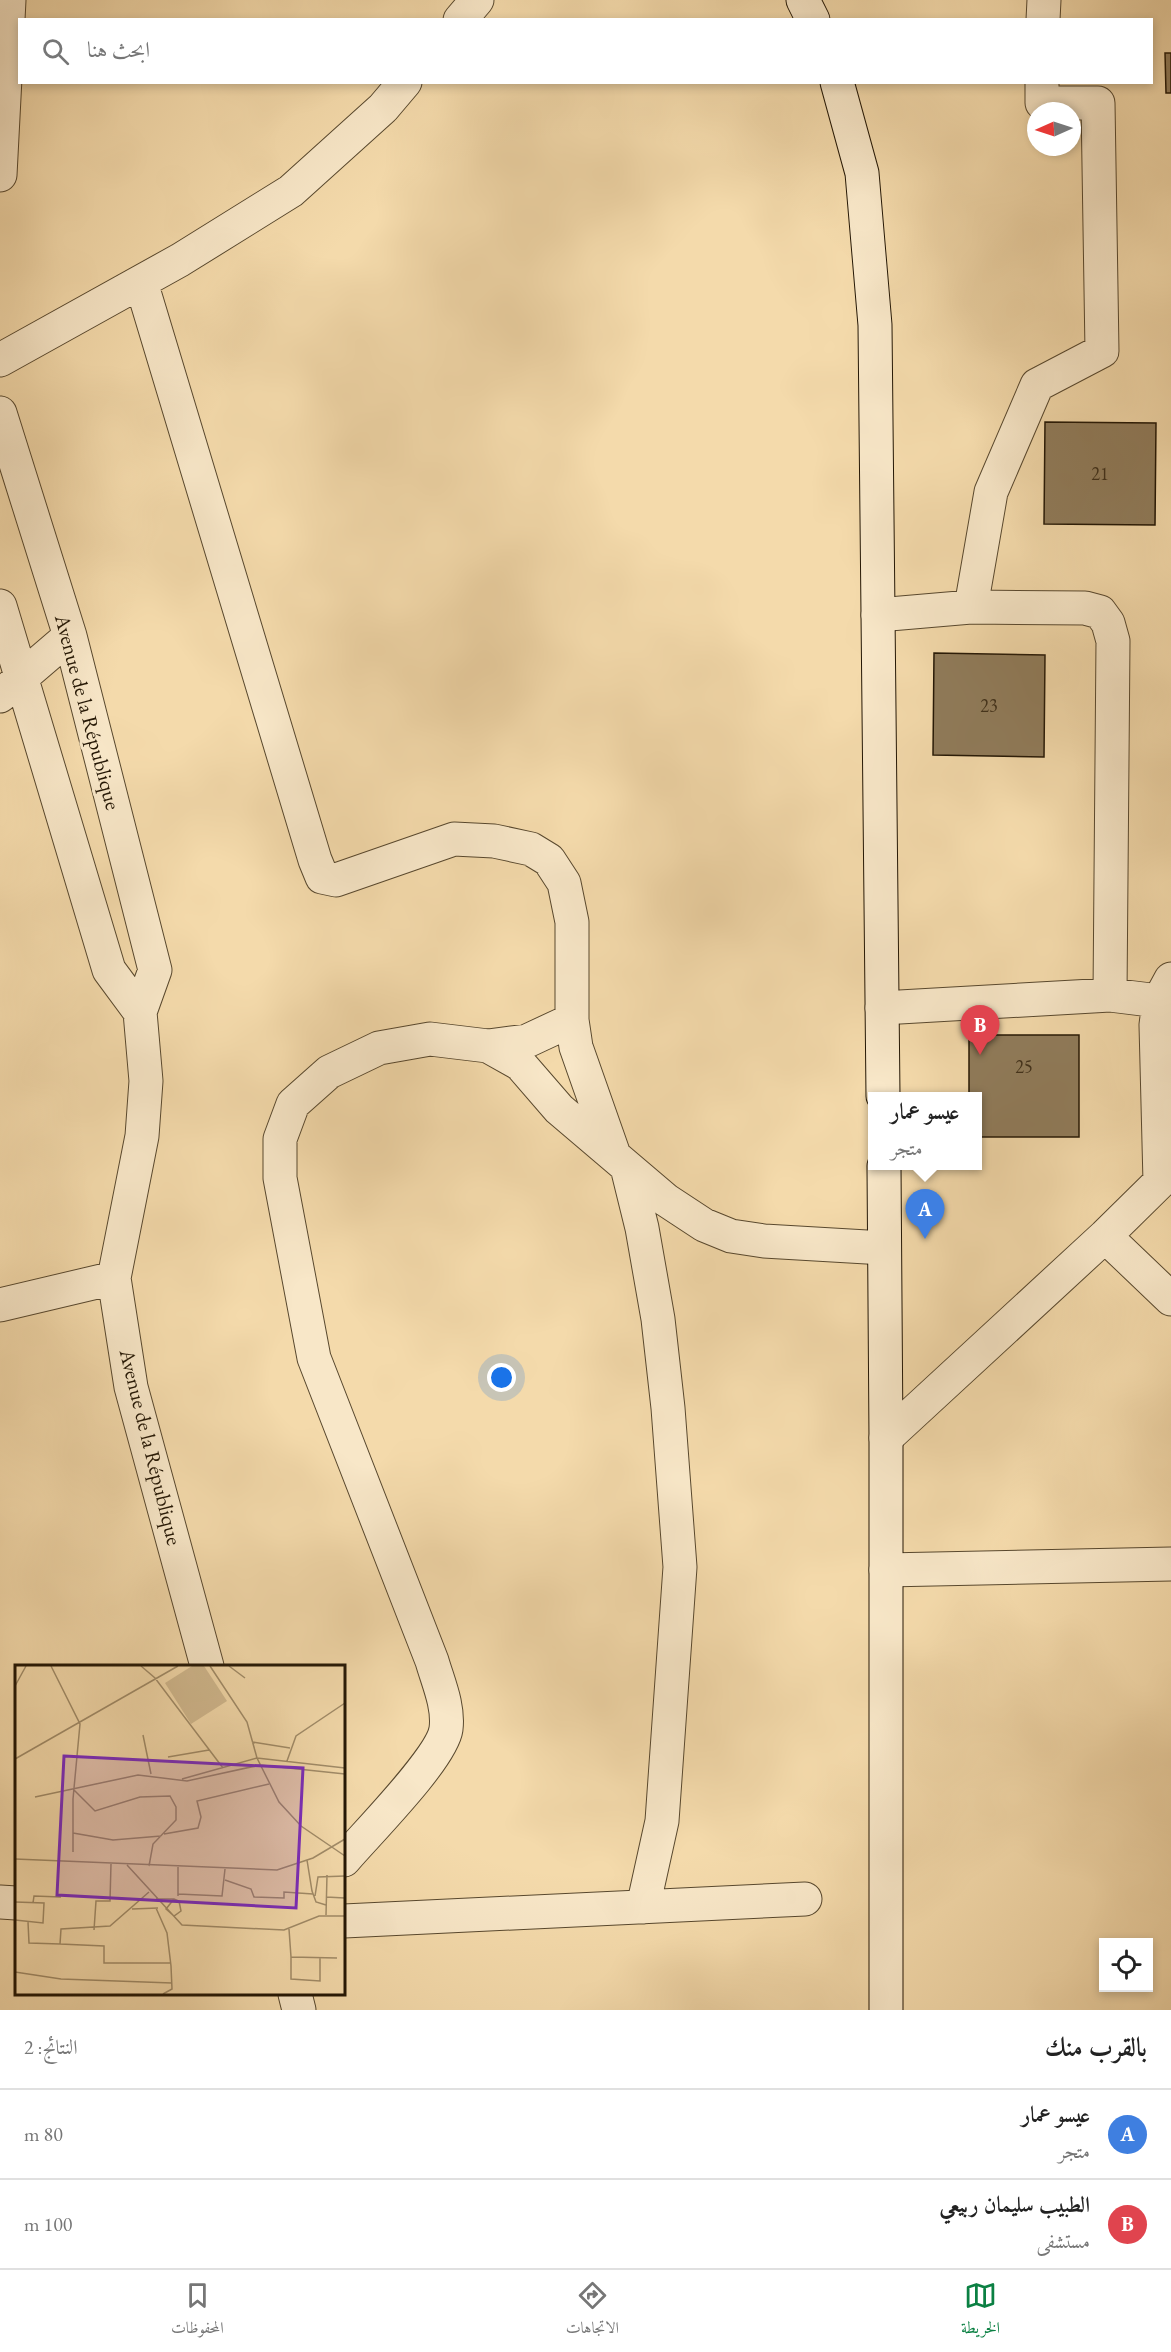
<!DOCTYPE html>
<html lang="ar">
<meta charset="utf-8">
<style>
body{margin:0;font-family:"EB Garamond",Amiri,serif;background:#f6f6f6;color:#222;direction:rtl}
.controls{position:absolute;right:18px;bottom:18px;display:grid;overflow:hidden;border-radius:0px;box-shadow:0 3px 9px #0003}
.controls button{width:54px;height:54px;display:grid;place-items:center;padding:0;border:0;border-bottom:2px solid #e0e0e0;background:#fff;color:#222;font:30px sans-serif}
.compass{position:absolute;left:1027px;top:102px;width:54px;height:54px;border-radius:50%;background:#fff;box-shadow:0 3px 9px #0003;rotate:267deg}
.you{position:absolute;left:502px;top:1378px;width:21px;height:21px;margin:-15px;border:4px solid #fff;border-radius:50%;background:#1a73e8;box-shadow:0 0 0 9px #1a73e833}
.badge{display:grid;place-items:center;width:39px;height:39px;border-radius:50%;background:#0b8043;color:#fff;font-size:20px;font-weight:700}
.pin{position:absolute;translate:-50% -50px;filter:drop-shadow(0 2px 3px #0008)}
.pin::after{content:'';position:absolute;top:32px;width:21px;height:18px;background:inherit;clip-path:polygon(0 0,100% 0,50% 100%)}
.popup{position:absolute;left:868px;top:1092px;width:114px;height:78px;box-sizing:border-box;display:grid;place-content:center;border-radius:0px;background:#fff;filter:drop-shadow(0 2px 4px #0005);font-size:20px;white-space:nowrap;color:#767676}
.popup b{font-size:22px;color:#222}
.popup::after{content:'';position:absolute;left:50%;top:100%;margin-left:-12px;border:12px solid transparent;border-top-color:#fff}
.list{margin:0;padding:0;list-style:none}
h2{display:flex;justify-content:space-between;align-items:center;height:78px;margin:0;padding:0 24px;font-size:26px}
h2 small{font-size:20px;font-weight:400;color:#767676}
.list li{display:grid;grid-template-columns:39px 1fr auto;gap:18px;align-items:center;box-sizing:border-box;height:90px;padding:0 24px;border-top:2px solid #e0e0e0}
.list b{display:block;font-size:22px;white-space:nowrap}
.list p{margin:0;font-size:20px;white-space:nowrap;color:#767676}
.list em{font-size:20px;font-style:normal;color:#767676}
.icon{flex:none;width:33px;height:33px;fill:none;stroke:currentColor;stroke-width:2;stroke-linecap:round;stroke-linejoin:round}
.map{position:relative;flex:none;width:1171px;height:2010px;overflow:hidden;direction:ltr}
.search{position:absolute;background:#fff;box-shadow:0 3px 9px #0003;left:18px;right:18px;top:18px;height:66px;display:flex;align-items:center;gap:15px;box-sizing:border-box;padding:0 21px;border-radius:0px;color:#767676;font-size:22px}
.sheet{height:258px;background:#fff}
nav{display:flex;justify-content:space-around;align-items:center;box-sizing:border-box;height:84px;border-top:2px solid #e0e0e0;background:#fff;font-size:16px;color:#767676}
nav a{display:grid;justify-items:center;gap:3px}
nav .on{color:#0b8043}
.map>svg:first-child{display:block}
.building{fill:#907c5b;stroke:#241705;stroke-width:1.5}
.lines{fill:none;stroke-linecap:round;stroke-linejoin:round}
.street-casing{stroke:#58482e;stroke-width:35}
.secondary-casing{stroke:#241705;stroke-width:35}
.street{stroke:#f8e7c8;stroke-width:33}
.secondary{stroke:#f8e7c8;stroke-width:33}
.labels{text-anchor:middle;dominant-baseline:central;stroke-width:6;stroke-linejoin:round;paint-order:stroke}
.number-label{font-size:18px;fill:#3f301a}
.street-label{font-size:21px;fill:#241705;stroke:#f8e7c8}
.inset-road{fill:none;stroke:#a18c69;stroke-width:1.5}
.view{fill:#7b2cbf;fill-opacity:0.15;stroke:#7b2cbf;stroke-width:3}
.inset-edge{fill:none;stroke:#241705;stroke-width:3}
</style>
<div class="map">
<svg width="1171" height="2010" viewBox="0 0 1171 2010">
<rect width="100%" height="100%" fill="#f4daab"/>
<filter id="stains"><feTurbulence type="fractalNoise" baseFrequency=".00333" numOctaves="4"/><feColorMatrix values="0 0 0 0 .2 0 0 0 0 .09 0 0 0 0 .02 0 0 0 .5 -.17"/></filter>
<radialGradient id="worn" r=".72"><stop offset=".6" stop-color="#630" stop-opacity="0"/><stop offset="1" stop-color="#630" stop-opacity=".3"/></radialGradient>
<path class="building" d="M 1165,53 L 1171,53 L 1171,93 L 1166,93 Z
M 1045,422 L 1156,423 L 1155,525 L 1044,524 Z
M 934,653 L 1045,655 L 1044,757 L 933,755 Z
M 969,1035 L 1079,1035 L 1079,1137 L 978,1137 L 978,1096 L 969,1096 Z"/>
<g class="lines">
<g class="street-casing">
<path id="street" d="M 460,20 L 477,0
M 1043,20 L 1044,0
M 0,175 L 9,0
M 141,282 L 315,860 L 322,877 L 336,880 L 454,839 L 494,841 L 531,849 L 549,860 L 564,883 L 572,922 L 572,1020 L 576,1047 L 614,1155
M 0,360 L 180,260 L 291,191 L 383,108 L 405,82
M 0,413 L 70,636 L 155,970 L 140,1012 L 146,1081 L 142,1136 L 114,1278 L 131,1387 L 207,1666
M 0,606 L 109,970 L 140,1012
M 971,607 L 991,492 L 1037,385 L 1102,351 L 1098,103 L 1042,103 L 1042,82
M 878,615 L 971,607 L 1085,608 L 1100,612 L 1108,623 L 1113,641 L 1110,995
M 0,696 L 70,636
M 882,1008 L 1110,995 L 1159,1001
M 488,1046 L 527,1041 L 572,1020
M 627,1167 L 642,1228 L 658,1319 L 668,1408 L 680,1567 L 662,1821 L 643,1907
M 1160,1182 L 1156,1025 L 1159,1001 L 1171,979
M 1105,1236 L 1171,1299
M 0,1305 L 114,1278
M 886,1438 L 1105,1236 L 1171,1171
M 886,1570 L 1171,1564
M 344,1860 C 366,1834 442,1758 446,1729 C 449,1706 438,1682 432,1661 L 314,1358 L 280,1178 L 280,1139 L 293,1104 L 329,1072 L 379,1048 L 430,1039 L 488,1046 L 520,1064 L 559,1109 L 666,1200 L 704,1225 L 731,1236 L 764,1241 L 884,1248
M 0,1902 L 16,1903
M 344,1921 L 805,1899
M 295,1994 L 299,2010"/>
</g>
<g class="secondary-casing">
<path id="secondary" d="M 803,0 L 813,20
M 837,82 L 862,173 L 875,325 L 883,1096
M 884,1166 L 886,1438 L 886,2010"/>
</g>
<use href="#street" class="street"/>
<use href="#secondary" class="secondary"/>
</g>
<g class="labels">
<g class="number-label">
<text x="1100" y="473">21</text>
<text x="989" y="705">23</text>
<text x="1024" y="1066">25</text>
</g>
<g class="street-label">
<text transform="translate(88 712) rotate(75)">Avenue de la République</text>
<text transform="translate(151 1447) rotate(76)">Avenue de la République</text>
</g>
</g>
<g transform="translate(15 1665)">
<rect width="330" height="330" fill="#f4daab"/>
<path d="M 177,1 L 189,1 L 212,36 L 176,59 L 150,18 Z" fill="#d1b98f"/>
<path class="inset-road" d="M 36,1 L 65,59 L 58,134 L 58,187M 126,1 L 140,13 L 208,103M 195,1 L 232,57 L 242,93 L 264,137 L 286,161 L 330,191M 214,1 L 230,13M 0,21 L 11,1M 128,70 L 136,109M 237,77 L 275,83M 153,92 L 194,85M 0,94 L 163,1M 272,96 L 281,71 L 330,38M 167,114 L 242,93 L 330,103M 59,125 L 80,146 L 125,132 L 155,131 L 161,142 L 161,155 L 138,179 L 134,201M 20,132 L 123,110 L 172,116 L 245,100 L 330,109M 58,168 L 98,175 L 146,171M 149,169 L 183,163 L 186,152 L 182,136 L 254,119M 0,194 L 262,205 L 298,193 L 330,174M 292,195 L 297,226 L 301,237 L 311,240M 112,200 L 167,260 L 269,265 L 304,251 L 330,251M 210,215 L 236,224 L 239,232 L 269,233 L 269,227 L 298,229M 163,229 L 207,231 L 210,204M 163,231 L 163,202M 300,231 L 303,212 L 330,211M 311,232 L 330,233M 141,234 L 159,234 L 164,236 L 166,246 L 159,251 L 151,244 L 159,234M 0,237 L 29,238 L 28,258 L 0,255M 18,238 L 19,231 L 46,232M 141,243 L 152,268 L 156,301 L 157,324 L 148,329M 117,244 L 143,243M 311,250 L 312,210M 13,257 L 14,278 L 45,279 L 46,264 L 95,261 L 134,227M 274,264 L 276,292 L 322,293M 79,265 L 81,236 L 95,236 L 96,199M 45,279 L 89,281 L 89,298 L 156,298M 276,292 L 276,314 L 305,316 L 305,293M 0,307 L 46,314 L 157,318"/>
<path class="view" d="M 49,91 L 288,103 L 281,243 L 42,230 Z"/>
<rect width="330" height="330" class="inset-edge"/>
</g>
<rect width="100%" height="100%" filter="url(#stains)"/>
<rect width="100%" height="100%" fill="url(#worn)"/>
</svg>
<div class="controls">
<button><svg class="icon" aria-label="locate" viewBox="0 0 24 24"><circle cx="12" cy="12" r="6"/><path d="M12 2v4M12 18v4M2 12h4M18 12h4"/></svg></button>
</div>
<svg class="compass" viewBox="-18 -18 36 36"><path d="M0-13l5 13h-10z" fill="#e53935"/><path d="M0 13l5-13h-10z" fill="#767676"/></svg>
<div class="you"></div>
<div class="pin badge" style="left:925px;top:1239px;background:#3f7fe0">A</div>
<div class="popup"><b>عيسو عمار</b>متجر</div>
<div class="pin badge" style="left:980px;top:1055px;background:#e0444e">B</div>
<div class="search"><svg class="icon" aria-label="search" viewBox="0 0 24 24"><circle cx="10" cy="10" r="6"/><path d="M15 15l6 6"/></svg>ابحث هنا</div>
</div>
<section class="sheet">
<h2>بالقرب منك<small>النتائج: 2</small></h2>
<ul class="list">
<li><span class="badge" style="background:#3f7fe0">A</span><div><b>عيسو عمار</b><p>متجر</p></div><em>80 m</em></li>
<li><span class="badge" style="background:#e0444e">B</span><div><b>الطبيب سليمان ربيعي</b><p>مستشفى</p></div><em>100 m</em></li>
</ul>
</section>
<nav>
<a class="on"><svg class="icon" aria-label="map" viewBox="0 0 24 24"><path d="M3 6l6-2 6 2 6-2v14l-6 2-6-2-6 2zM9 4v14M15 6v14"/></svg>الخريطة</a>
<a><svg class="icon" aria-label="directions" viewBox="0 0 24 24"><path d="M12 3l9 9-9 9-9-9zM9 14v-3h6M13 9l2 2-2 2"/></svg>الاتجاهات</a>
<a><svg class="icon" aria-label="saved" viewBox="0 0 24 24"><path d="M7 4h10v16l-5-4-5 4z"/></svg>المحفوظات</a>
</nav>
